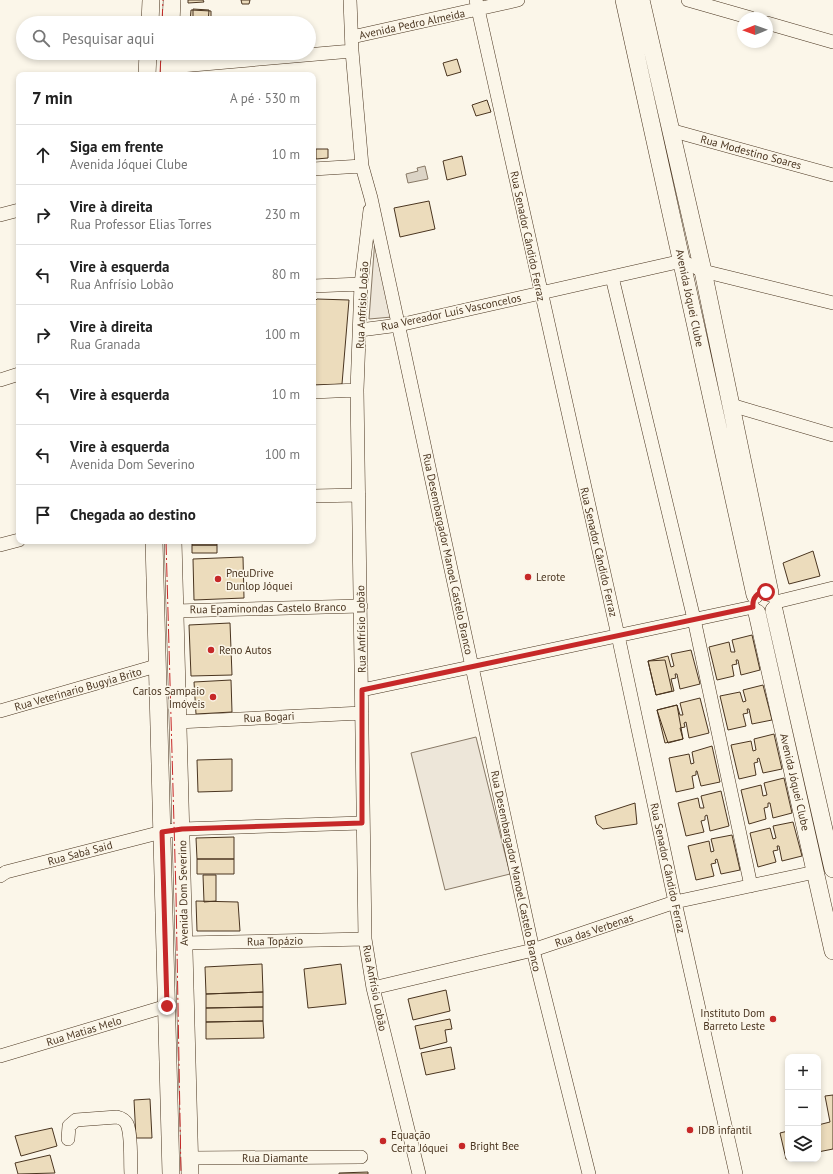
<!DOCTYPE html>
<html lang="pt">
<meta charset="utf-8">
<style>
body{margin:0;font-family:"PT Sans",sans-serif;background:#f2f2f2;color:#222}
.controls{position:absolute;right:12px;bottom:12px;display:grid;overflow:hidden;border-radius:8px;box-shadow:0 2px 6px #0003}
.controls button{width:36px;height:36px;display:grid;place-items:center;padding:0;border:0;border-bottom:1px solid #e0e0e0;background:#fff;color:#222;font:20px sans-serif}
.compass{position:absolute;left:737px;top:12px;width:36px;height:36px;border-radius:50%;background:#fff;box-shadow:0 2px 6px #0003;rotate:269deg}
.stop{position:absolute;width:12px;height:12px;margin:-9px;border:3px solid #c62828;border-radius:50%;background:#fff}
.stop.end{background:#c62828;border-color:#fff;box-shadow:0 1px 4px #0008}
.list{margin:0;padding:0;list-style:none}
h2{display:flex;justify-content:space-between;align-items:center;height:52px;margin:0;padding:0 16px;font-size:17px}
h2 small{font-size:13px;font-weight:400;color:#767676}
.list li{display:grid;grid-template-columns:26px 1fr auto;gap:12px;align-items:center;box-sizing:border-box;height:60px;padding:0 16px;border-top:1px solid #e0e0e0}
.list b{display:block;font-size:15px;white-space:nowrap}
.list p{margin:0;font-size:13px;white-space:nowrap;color:#767676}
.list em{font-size:13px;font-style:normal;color:#767676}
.icon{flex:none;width:22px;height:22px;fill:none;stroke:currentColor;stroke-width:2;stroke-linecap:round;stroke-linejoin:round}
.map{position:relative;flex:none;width:833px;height:1174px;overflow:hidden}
.search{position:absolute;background:#fff;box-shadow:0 2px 6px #0003;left:16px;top:16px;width:300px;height:44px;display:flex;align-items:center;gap:10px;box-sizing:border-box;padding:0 14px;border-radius:22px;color:#767676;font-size:15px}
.panel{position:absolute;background:#fff;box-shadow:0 2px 6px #0003;left:16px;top:72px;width:300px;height:472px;border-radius:8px}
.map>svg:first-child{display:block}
.green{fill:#ede6d9;stroke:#887966}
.water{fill:#dcd4c6;stroke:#887966}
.building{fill:#ecdcbc;stroke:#4a3520}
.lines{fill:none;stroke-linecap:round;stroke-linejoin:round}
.minor-casing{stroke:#4a3520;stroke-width:14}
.major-casing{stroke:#4a3520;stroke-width:18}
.minor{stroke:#fbf6e9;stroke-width:13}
.major{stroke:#fbf6e9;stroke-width:17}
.power{stroke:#c62828;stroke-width:1;stroke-dasharray:14 3 2 3;stroke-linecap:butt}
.route{stroke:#c62828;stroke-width:5}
.poi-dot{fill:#c62828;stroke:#fbf6e9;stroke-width:1.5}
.labels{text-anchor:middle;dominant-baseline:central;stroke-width:3;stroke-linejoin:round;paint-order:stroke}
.street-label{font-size:11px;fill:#4a3520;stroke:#fbf6e9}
.poi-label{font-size:11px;fill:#4a3520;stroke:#fbf6e9;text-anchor:start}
</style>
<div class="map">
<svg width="833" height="1174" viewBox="0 0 833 1174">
<rect width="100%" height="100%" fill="#fbf6e9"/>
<path class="green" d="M 375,239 L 392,317 L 369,319 Z
M 476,737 L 510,874 L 445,890 L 411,753 Z"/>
<path class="water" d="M 425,166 L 428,179 L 408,183 L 406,174 L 418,171 L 417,168 Z"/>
<path class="building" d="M 188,0 L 203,0 L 204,2 L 188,3 Z
M 241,0 L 250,0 L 249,4 L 242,4 Z
M 193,9 L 209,10 L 208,23 L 193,23 Z
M 191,10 L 211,11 L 211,23 L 190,23 Z
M 189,53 L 211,53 L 211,56 L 189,57 Z
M 457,59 L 461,72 L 447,76 L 443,63 Z
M 487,100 L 491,112 L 476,116 L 472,105 Z
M 316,149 L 328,149 L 328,158 L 316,159 Z
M 462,156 L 466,175 L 447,180 L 443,161 Z
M 429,201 L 435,229 L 400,237 L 394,208 Z
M 317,299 L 349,300 L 342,384 L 313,385 L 313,303 Z
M 192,541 L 217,541 L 217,545 L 192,545 Z
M 192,545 L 217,545 L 217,553 L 192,553 Z
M 813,551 L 820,576 L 789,584 L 783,563 Z
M 243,557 L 244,598 L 194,600 L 193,559 Z
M 230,623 L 232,675 L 191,676 L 189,625 Z
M 752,635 L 760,670 L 741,675 L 738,660 L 736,660 L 737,664 L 732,665 L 734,676 L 717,680 L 709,647 L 729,642 L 731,652 L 735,652 L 732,640 Z
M 691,650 L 700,684 L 680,689 L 677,674 L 675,674 L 676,678 L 671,679 L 674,691 L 656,695 L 648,661 L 668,656 L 671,667 L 674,666 L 671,654 Z
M 665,660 L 672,691 L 656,695 L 648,661 Z
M 231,680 L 232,712 L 196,714 L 194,682 Z
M 763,685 L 772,720 L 752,724 L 749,709 L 747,709 L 748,713 L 743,714 L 746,726 L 728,730 L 720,696 L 740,692 L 743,702 L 746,701 L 743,690 Z
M 700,698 L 709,733 L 689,738 L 686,722 L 684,723 L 685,727 L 680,728 L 683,739 L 665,743 L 657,710 L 677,705 L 680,715 L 683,715 L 680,703 Z
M 677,705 L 683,739 L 668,743 L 657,710 Z
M 774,734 L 782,769 L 763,773 L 759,758 L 757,759 L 758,762 L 754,763 L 756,775 L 739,779 L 731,745 L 751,741 L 753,751 L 756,750 L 754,739 Z
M 712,746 L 720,782 L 701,786 L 697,771 L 696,771 L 696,775 L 692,776 L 694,788 L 676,792 L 669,758 L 689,754 L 691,764 L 694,763 L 692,752 Z
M 232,759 L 232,791 L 198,792 L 197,760 Z
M 784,778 L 792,813 L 773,818 L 770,803 L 768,803 L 768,807 L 764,808 L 766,819 L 749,824 L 741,790 L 761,785 L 763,796 L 767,795 L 764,783 Z
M 721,791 L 729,826 L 710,831 L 707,815 L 705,816 L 705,820 L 701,821 L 704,832 L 686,836 L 678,803 L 698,798 L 700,808 L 704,808 L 701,796 Z
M 635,803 L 637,824 L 603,829 L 597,824 L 595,816 Z
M 793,822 L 802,856 L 782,861 L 779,846 L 777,846 L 778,850 L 773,851 L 776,862 L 758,867 L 750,833 L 770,828 L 773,839 L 776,838 L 773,826 Z
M 732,835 L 740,870 L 721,874 L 717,859 L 715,860 L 716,863 L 711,864 L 714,876 L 696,880 L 688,846 L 709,841 L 711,852 L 714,851 L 711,839 Z
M 234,837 L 234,859 L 197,859 L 196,838 Z
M 197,859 L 234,859 L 234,874 L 197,874 Z
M 203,875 L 216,875 L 216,901 L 204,902 Z
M 196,901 L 238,902 L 240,931 L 197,931 Z
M 262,964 L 263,992 L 206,994 L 205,967 Z
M 341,964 L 346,1004 L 308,1008 L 304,969 Z
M 446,990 L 450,1011 L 413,1020 L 408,999 Z
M 263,992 L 263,1007 L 206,1008 L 206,994 Z
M 263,1007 L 263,1021 L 206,1022 L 206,1008 Z
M 450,1019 L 452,1029 L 445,1030 L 447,1042 L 420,1049 L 415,1026 Z
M 263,1021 L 264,1038 L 206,1039 L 206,1022 Z
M 451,1047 L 455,1069 L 426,1075 L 421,1053 Z
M 833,1095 L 833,1149 L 818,1152 L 818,1125 L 830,1122 L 825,1096 Z
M 150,1099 L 152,1138 L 136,1138 L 134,1100 Z
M 52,1128 L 57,1146 L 21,1156 L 15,1136 Z
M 788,1131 L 788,1159 L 786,1159 L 780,1133 Z
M 50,1155 L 55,1173 L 18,1174 L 15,1163 Z
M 368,1172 L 368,1174 L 339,1174 L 339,1173 Z"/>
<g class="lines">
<g class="minor-casing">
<path id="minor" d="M 350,0 L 352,51 L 362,166 L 371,198 L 533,950 L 589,1174
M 476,0 L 619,640 L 675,902 L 736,1174
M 688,0 L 751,18
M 767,23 L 833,42
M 352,37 L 518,0
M 169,67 L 352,51
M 670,130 L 833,175
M 313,169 L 362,166
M 370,210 L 361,284 L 357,390 L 365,939 L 373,988 L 419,1174
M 0,215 L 19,210
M 612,277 L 694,619 L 751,886
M 313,286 L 361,284
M 360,330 L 399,325 L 682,261 L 703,271 L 833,303
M 0,380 L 19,374
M 313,392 L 357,390
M 731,405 L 833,435
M 313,496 L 359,495
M 0,545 L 19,540
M 776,602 L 833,588
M 175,611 L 361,606
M 362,690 L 753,607
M 0,711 L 156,666
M 177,722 L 362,713
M 0,876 L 6,872 L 162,832 L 182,829 L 362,823
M 184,943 L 365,939
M 373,988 L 533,950 L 675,902 L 815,872
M 0,1056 L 167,1006
M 68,1139 L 69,1126 L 76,1120 L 117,1117 C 121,1118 125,1120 127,1124 C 132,1135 130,1161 131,1174
M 190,1158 L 361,1157"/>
</g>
<g class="major-casing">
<path id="major" d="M 624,0 L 755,595
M 641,0 L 703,271 L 770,593
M 150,23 L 151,0
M 171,23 L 172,0
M 147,75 L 148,53
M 169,75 L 170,53
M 154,541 L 171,1174
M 173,541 L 190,1174
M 774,610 L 833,869
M 757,613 L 833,951"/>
</g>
<use href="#minor" class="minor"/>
<use href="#major" class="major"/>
<path class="power" d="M 162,23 L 163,0
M 160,75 L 161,53
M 166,541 L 176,894 L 181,1174"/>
</g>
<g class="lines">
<path class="route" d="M 167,1006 L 162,832 L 182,829 L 362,823 L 362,690 L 753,607 C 752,598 757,592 766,592"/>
</g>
<g class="poi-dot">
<circle cx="528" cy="577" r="4"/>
<circle cx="218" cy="579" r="4"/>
<circle cx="211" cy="650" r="4"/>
<circle cx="213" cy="697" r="4"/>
<circle cx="773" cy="1019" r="4"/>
<circle cx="690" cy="1130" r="4"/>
<circle cx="383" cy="1141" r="4"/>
<circle cx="462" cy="1146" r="4"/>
</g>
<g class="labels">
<g class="street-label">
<text transform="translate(412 24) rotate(-12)">Avenida Pedro Almeida</text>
<text transform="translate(751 152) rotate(15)">Rua Modestino Soares</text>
<text transform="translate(528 236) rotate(78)">Rua Senador Cândido Ferraz</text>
<text transform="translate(690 298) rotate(78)">Avenida Jóquei Clube</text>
<text transform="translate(362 305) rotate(-87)">Rua Anfrísio Lobão</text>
<text transform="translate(451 312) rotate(-12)">Rua Vereador Luís Vasconcelos</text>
<text transform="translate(599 552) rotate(77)">Rua Senador Cândido Ferraz</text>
<text transform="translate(448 554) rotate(78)">Rua Desembargador Manoel Castelo Branco</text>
<text transform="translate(268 608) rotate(-1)">Rua Epaminondas Castelo Branco</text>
<text transform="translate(361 629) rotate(-91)">Rua Anfrísio Lobão</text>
<text transform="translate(78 689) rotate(-16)">Rua Veterinario Bugyia Brito</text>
<text transform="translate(269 717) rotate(-3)">Rua Bogari</text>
<text transform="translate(795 782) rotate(77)">Avenida Jóquei Clube</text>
<text transform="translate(80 853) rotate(-15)">Rua Sabá Said</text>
<text transform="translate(668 868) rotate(78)">Rua Senador Cândido Ferraz</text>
<text transform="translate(516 871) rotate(78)">Rua Desembargador Manoel Castelo Branco</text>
<text transform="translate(183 893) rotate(-91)">Avenida Dom Severino</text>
<text transform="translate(594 930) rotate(-19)">Rua das Verbenas</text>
<text transform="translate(275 941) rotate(-1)">Rua Topázio</text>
<text transform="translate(375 988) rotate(79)">Rua Anfrísio Lobão</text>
<text transform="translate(84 1031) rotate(-17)">Rua Matias Melo</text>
<text x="275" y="1158">Rua Diamante</text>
</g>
<g class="poi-label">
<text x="226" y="573">PneuDrive<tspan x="226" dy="13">Dunlop Jóquei</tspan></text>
<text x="536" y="577">Lerote</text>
<text x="219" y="650">Reno Autos</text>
<text x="205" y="691" text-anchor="end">Carlos Sampaio<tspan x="205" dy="13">Imóveis</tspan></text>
<text x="765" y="1013" text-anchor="end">Instituto Dom<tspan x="765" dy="13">Barreto Leste</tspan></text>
<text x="698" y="1130">IDB infantil</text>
<text x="391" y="1135">Equação<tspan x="391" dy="13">Certa Jóquei</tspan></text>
<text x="470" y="1146">Bright Bee</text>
</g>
</g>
</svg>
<div class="controls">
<button>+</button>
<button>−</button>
<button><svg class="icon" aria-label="layers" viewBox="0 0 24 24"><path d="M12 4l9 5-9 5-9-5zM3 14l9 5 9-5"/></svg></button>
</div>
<svg class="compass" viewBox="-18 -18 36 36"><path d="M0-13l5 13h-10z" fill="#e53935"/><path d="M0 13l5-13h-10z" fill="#767676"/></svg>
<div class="stop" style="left:766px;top:592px"></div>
<div class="stop end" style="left:167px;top:1006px"></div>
<div class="search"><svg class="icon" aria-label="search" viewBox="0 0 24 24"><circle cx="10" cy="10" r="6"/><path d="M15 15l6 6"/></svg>Pesquisar aqui</div>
<section class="panel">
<h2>7 min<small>A pé · 530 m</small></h2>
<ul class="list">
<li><svg class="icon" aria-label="ahead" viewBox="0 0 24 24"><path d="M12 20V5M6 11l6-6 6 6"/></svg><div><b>Siga em frente</b><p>Avenida Jóquei Clube</p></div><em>10 m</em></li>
<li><svg class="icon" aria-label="right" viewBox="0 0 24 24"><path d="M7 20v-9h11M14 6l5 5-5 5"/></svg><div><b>Vire à direita</b><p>Rua Professor Elias Torres</p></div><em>230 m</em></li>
<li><svg class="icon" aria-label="left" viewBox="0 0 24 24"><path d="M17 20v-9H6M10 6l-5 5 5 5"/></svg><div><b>Vire à esquerda</b><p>Rua Anfrísio Lobão</p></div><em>80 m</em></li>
<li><svg class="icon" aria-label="right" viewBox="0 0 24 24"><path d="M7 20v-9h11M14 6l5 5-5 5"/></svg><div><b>Vire à direita</b><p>Rua Granada</p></div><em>100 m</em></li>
<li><svg class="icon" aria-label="left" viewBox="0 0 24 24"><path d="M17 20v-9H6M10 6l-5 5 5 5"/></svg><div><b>Vire à esquerda</b></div><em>10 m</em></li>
<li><svg class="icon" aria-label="left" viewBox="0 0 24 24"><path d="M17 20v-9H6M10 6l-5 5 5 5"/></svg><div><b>Vire à esquerda</b><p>Avenida Dom Severino</p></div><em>100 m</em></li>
<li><svg class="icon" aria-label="arrive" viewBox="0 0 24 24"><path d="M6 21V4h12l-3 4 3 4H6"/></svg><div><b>Chegada ao destino</b></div></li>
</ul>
</section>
</div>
